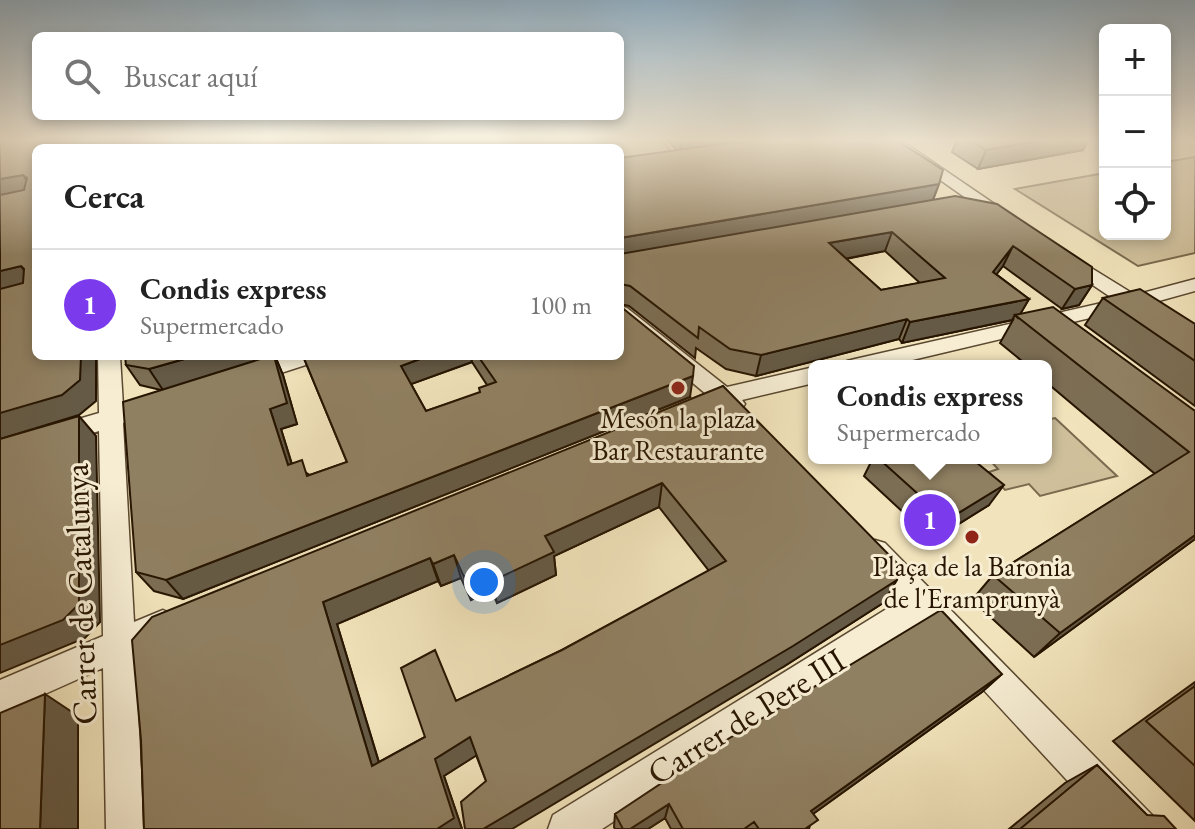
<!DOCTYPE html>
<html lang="es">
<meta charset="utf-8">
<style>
body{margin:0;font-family:"EB Garamond",serif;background:#f6f6f6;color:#222}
.controls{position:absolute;right:24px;top:24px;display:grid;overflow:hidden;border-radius:12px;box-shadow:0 4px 12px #0003}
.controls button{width:72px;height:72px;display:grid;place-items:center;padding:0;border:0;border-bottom:2px solid #e0e0e0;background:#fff;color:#222;font:40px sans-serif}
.you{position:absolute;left:484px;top:582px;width:28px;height:28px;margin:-20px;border:6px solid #fff;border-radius:50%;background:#1a73e8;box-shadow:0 0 0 12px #1a73e833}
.badge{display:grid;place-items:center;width:52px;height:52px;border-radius:50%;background:#7c3aed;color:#fff;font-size:26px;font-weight:700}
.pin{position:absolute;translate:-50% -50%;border:4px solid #fff;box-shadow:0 2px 8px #0006}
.popup{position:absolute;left:808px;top:360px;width:244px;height:104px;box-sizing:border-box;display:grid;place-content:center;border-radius:12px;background:#fff;filter:drop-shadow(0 2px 6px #0005);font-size:26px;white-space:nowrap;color:#767676}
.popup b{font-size:30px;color:#222}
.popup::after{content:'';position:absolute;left:50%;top:100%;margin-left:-16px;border:16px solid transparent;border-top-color:#fff}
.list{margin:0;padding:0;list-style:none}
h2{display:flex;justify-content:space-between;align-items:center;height:104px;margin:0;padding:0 32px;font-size:34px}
h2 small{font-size:26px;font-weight:400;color:#767676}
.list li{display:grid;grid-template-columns:52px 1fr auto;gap:24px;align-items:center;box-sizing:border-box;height:112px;padding:0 32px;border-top:2px solid #e0e0e0}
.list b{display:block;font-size:30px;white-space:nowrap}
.list p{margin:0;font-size:26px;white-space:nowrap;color:#767676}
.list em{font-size:26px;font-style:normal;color:#767676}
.icon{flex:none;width:44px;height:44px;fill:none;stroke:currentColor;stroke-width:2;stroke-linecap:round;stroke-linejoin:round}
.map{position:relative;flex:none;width:1195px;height:829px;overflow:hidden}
.search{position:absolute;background:#fff;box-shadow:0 4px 12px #0003;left:32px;top:32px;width:592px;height:88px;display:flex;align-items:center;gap:20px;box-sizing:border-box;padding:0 28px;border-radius:12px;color:#767676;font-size:30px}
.panel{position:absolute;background:#fff;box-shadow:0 4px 12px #0003;left:32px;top:144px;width:592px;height:216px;border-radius:12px}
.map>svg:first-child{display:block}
.green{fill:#cfc09b;stroke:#7b6a4e;stroke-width:2}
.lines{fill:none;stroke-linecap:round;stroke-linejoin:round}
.street-casing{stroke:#5a4830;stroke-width:3}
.street{fill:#f6edd3;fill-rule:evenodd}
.wall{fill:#7c6e54;stroke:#271501;stroke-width:2;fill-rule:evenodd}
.shaded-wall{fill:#655a45;stroke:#271501;stroke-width:2}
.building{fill:#908062;stroke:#271501;stroke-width:2;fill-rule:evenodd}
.poi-dot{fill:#8f2418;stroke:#f6edd3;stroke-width:3}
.labels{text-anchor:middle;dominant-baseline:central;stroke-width:6;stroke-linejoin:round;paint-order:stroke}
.poi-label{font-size:28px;fill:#271501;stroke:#f6edd3}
.near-street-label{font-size:34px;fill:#271501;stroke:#f6edd3}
</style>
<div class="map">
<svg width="1195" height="829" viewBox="0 0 1195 829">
<rect width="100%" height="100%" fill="#f1e3bb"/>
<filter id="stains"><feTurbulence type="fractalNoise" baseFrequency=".0025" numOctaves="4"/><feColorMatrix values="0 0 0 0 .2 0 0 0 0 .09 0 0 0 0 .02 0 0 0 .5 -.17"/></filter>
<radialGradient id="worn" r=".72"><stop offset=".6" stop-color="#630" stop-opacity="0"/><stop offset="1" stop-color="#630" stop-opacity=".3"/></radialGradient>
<path class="green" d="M 582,139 L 660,139 L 676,156 L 620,164 L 620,148 L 586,148 Z
M 1195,157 L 1195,253 L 1138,266 L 1015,189 L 1105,173 L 1105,234 L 1165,234 L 1165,162 Z
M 1055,418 L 1117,476 L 1040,496 L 1029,484 L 1005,490 L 989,472 L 998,469 L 988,458 L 1046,458 L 1046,420 Z"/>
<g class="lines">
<g class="street-casing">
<path id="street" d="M 882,139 L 899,139 L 1015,218 L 1012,222 L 1000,222 Z
M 1067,253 L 1135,295 L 1195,279 L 1195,291 L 1148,304 L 1195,334 L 1195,351 L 1128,309 L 887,366 L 844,366 L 847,361 L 855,359 L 1115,300 L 1060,263 L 1058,259 Z
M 620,306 L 627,308 L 727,387 L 814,367 L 814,383 L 742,400 L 745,404 L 741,410 L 733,412 L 720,406 L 701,413 L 693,411 L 689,405 L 693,399 L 706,394 L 620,322 Z
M 98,356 L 120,356 L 123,406 L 132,408 L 136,414 L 132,420 L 123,423 L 134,622 L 163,610 L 174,615 L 179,625 L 174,635 L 135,653 L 144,829 L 106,829 L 103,668 L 0,714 L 0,680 L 103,636 L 99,431 L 0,462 L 0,442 L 99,413 Z
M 286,356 L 321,356 L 318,361 L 247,384 L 239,381 L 236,376 L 239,371 Z
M 875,540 L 885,543 L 1152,815 L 1157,829 L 1112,829 L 921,622 L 602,829 L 548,829 L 553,815 L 901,600 L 865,561 L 861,552 L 865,543 Z"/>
</g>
<use href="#street" class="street"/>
</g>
<path class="wall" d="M 666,139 L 895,139 L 939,184 L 933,200 L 1092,285 L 1079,305 L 1062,309 L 1003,266 L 996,274 L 1029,299 L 1020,314 L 1195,411 L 1195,539 L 1034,657 L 972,600 L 993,575 L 1155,474 L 1046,382 L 1046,366 L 1028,366 L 1000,343 L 1013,320 L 902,343 L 899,339 L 756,376 L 726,369 L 696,348 L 695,358 L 629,306 L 620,304 L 620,158 L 678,151 ZM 885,251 L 920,283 L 881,290 L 846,259 Z
M 957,139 L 1089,139 L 1083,150 L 978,169 L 952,152 Z
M 1103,298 L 1195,324 L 1195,406 L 1085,325 Z
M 275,356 L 283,375 L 297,424 L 281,429 L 292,464 L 310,475 L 347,462 L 303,356 L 620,356 L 690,397 L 183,599 L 154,591 L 136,572 L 161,390 L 140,385 L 126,365 ZM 472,362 L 487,385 L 480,393 L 426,411 L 411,384 Z
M 723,386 L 883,603 L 783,667 L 486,781 L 476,755 L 444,776 L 462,829 L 144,829 L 141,740 ZM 659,507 L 709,571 L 562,650 L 456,701 L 425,737 L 379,762 L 337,624 L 438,581 L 441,586 L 461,578 L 471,600 L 491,590 L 497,603 L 556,575 L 554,556 Z
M 873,458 L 971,458 L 989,505 L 933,540 L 864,476 Z
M 1002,674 L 982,692 L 813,814 L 809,829 L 671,829 L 665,818 L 648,829 L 615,829 L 614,827 L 615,814 Z
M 1195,682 L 1195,821 L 1113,741 Z
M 1097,765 L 1147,815 L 1176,829 L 1009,829 L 1065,783 Z"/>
<path class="shaded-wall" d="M 681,139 L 771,139 L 680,152 Z
M 1049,139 L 1089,139 L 1083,150 L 978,169 L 986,150 Z
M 23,175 L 35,193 L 0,201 L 0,179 Z
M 939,184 L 932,202 L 620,257 L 620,238 Z
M 892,232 L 885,251 L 823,263 L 829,243 Z
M 1013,246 L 1003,266 L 983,292 L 993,272 Z
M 21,266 L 35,286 L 0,295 L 0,271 Z
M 1092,285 L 1079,305 L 1062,309 L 1075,289 Z
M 1029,299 L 1018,318 L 1015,315 L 1012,320 L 902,343 L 910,322 Z
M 907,319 L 899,339 L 756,376 L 761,355 Z
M 81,356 L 96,356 L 96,401 L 79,415 L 0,439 L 0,413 Z
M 195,356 L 275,356 L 283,375 L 297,424 L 281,429 L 298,485 L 288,465 L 270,409 L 163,390 L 149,369 Z
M 428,356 L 471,356 L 472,362 L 406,386 L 401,366 Z
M 693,376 L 690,397 L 183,599 L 166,580 Z
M 79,416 L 96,436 L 100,622 L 85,638 L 0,673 L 0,645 Z
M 662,483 L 659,507 L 554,556 L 556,575 L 497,603 L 492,581 L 545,536 Z
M 1004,485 L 989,505 L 933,540 L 947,520 Z
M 1195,535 L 1195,539 L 1034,657 L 1060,633 Z
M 454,555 L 461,578 L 441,586 L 433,564 Z
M 430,558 L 438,581 L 337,624 L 385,783 L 372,766 L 323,602 Z
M 486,568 L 491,590 L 471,600 L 464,577 Z
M 897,580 L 883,603 L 783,667 L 512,829 L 483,829 Z
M 1002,674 L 982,692 L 799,824 L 811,811 Z
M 45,694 L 78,716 L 78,829 L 40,829 Z
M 470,737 L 477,755 L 444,776 L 462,829 L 437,829 L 435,759 Z
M 669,804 L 665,818 L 648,829 L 630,829 Z"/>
<path class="building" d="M 0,139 L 578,139 L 583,148 L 36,148 L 36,356 L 81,356 L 80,380 L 62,395 L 0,413 L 0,289 L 23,283 L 24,269 L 21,266 L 0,271 L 0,195 L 24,190 L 27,178 L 23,175 L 0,179 Z
M 756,139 L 895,139 L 943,170 L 939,184 L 620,238 L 620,158 Z
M 969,139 L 1049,139 L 986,150 Z
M 955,196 L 997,204 L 1092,267 L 1092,285 L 1075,289 L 1013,246 L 993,272 L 1029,299 L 910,322 L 907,319 L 761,355 L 730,349 L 699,327 L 698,338 L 630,286 L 620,284 L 620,254 ZM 892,232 L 945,278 L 881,290 L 829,243 Z
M 1140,289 L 1195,324 L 1195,361 L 1103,298 Z
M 620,306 L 694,366 L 693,376 L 166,580 L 136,572 L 123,402 L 270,356 L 274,356 L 287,403 L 270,409 L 288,465 L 302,460 L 307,476 L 347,462 L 303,356 L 428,356 L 401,366 L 426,411 L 480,392 L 479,388 L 496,382 L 478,356 L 620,356 Z
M 1053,307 L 1195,411 L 1195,535 L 1060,633 L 993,575 L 1189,452 L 1015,315 Z
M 125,356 L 195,356 L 149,369 L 126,365 Z
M 723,386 L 899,565 L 897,580 L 793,646 L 483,829 L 465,829 L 461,802 L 486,781 L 470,737 L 435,759 L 454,818 L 437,829 L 144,829 L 141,740 L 132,640 L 152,617 ZM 662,483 L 726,561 L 562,650 L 456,701 L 435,650 L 401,668 L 425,737 L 372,766 L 323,602 L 430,558 L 433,564 L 454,555 L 464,577 L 486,568 L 492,581 L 554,552 L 545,536 Z
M 79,416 L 79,604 L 63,620 L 0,645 L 0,439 Z
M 878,458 L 971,458 L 1004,485 L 947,520 Z
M 941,610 L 1002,674 L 811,811 L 818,820 L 805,829 L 759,829 L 754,822 L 744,829 L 683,829 L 669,804 L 630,829 L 623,829 L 615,814 L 728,739 Z
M 1195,686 L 1195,766 L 1146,721 Z
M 45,694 L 40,829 L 0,829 L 0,713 Z
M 1097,765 L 1147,815 L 1164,816 L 1176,829 L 1020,829 Z"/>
<linearGradient id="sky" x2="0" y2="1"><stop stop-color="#90abbd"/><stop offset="0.55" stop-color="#f9f2e0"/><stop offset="1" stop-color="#f9f2e0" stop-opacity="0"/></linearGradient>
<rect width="1195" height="255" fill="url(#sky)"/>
<g class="poi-dot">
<circle cx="678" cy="388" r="8"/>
<circle cx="972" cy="537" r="8"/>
</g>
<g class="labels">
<g class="poi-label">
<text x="678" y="418">Mesón la plaza<tspan x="678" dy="32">Bar Restaurante</tspan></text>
<text x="972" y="566">Plaça de la Baronia<tspan x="972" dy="32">de l'Eramprunyà</tspan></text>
</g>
<g class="near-street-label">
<text transform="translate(80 594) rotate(-92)">Carrer de Catalunya</text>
<text transform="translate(746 716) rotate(-32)">Carrer de Pere III</text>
</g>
</g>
<rect width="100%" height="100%" filter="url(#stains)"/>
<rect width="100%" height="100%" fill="url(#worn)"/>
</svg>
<div class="controls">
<button>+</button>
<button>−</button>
<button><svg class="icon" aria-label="locate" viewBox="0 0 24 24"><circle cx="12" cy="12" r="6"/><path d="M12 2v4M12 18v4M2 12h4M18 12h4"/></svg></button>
</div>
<div class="you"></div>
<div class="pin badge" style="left:930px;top:520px">1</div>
<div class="popup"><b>Condis express</b>Supermercado</div>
<div class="search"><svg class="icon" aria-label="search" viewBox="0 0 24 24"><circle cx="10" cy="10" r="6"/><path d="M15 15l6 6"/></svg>Buscar aquí</div>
<section class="panel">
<h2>Cerca<small></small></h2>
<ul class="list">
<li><span class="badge">1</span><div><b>Condis express</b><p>Supermercado</p></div><em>100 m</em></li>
</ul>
</section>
</div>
